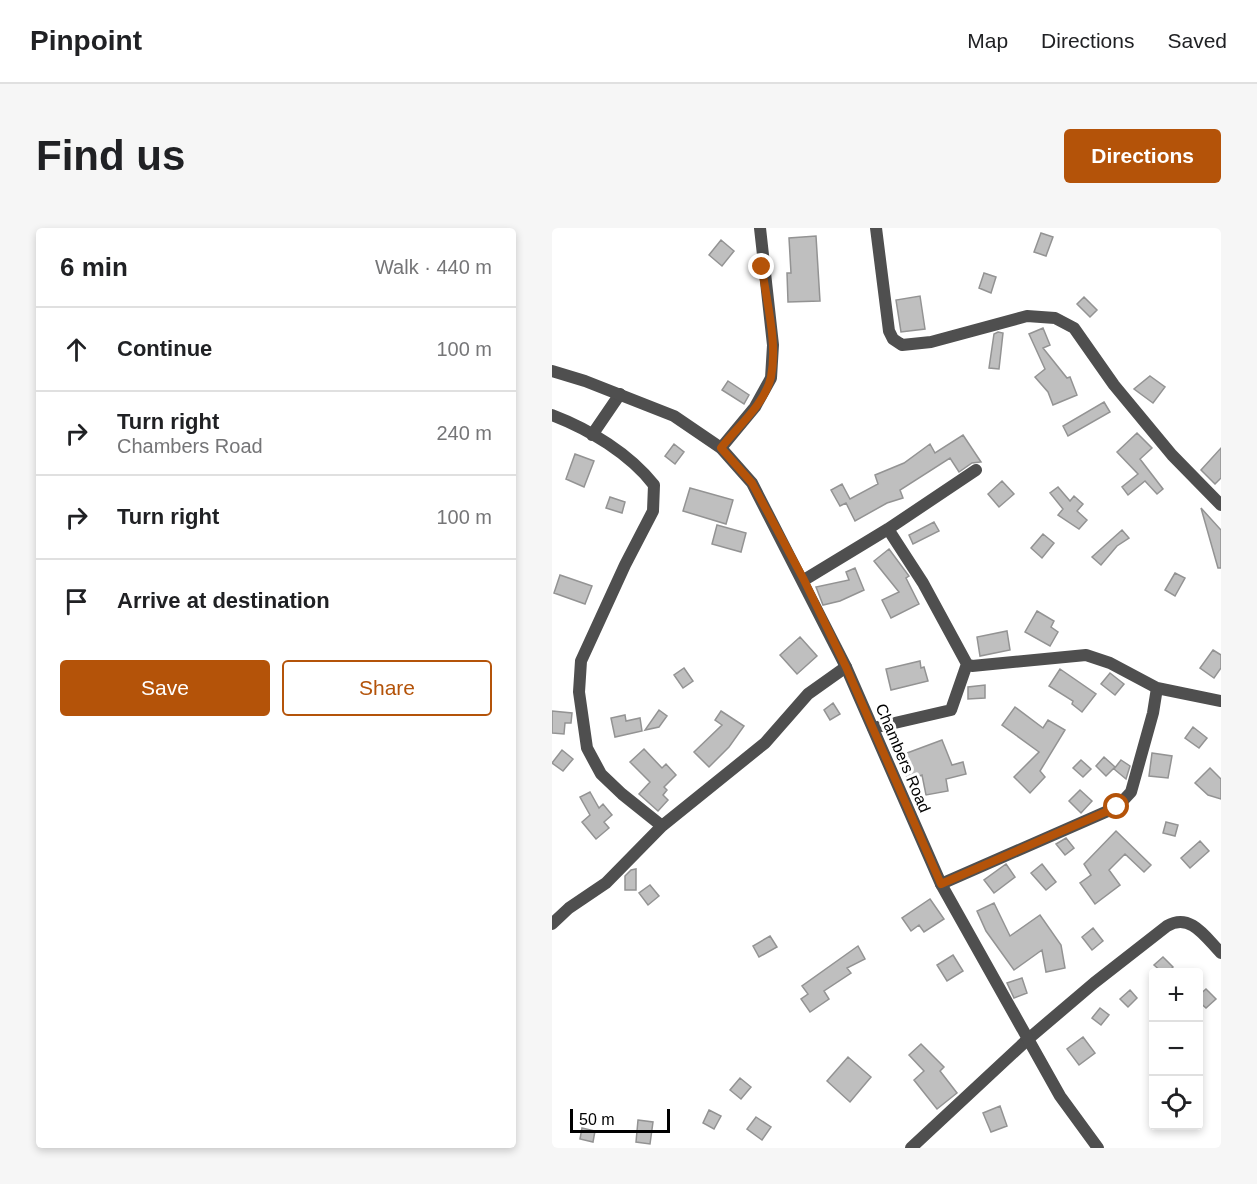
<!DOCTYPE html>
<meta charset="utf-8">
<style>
body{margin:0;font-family:Helvetica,sans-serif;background:#f6f6f6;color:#202124}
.controls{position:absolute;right:18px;bottom:18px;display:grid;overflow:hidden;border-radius:6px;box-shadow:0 3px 9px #0003}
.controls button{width:54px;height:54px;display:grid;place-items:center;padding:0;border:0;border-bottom:2px solid #e0e0e0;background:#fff;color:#202124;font:30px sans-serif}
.scale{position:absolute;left:18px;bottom:15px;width:100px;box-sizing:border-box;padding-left:6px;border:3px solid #000;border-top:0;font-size:16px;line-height:21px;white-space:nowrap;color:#000;-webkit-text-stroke:4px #fff;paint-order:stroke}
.stop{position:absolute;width:18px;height:18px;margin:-14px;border:4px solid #b45309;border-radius:50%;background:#fff}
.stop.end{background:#b45309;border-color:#fff;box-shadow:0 2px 6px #0008}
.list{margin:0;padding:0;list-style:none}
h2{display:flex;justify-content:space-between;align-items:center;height:78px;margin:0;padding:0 24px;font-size:26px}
h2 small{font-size:20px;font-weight:400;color:#757577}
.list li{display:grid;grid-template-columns:39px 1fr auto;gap:18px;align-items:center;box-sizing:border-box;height:84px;padding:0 24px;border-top:2px solid #e0e0e0}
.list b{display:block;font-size:22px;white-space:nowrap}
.list p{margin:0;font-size:20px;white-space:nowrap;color:#757577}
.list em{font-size:20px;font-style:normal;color:#757577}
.actions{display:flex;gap:12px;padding:18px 24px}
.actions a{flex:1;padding:14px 0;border:2px solid #b45309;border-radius:6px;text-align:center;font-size:21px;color:#b45309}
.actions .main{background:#b45309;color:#fff}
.icon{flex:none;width:33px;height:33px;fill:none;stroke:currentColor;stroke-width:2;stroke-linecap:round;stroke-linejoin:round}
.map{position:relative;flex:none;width:669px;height:920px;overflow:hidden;border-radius:6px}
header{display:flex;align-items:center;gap:36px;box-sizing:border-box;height:84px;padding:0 30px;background:#fff;border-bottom:2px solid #e0e0e0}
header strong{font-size:28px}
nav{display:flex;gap:33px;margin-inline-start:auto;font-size:21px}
.intro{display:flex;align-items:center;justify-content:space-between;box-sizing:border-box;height:144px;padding:0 36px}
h1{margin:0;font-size:42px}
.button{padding:15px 27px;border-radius:6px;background:#b45309;color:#fff;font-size:21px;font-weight:700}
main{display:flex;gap:36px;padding:0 36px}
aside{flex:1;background:#fff;border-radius:6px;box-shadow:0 3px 9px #0003}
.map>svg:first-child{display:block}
.building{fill:#bfbfbf;stroke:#939393;stroke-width:1.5}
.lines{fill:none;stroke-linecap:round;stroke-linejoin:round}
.minor{stroke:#4f4f4f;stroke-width:12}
.tertiary{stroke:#4f4f4f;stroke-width:12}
.route{stroke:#b45309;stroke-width:8}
.labels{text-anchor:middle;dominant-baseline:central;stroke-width:6;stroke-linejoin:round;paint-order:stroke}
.street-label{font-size:16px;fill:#000;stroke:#fff}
</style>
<header>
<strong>Pinpoint</strong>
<nav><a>Map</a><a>Directions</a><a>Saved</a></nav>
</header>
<div class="intro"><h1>Find us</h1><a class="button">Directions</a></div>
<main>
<aside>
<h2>6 min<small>Walk · 440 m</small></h2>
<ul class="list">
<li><svg class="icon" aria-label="ahead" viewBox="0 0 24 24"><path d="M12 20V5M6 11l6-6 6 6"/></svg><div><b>Continue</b></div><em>100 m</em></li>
<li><svg class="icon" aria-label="right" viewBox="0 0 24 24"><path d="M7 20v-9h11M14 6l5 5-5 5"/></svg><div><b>Turn right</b><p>Chambers Road</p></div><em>240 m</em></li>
<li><svg class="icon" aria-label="right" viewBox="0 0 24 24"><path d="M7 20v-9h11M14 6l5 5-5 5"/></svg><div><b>Turn right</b></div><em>100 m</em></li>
<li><svg class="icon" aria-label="arrive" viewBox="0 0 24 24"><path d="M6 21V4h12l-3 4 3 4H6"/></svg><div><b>Arrive at destination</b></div></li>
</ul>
<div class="actions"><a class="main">Save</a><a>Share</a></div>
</aside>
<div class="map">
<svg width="669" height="920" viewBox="0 0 669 920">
<rect width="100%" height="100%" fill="#fff"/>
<path class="building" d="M 489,5 L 501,9 L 494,28 L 482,24 Z
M 264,8 L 268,73 L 236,74 L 235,45 L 239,45 L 237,10 Z
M 169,12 L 182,23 L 170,38 L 157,27 Z
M 432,45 L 444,49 L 439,65 L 427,60 Z
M 368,68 L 373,101 L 349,104 L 344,72 Z
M 532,69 L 545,82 L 538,89 L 525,76 Z
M 491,100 L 498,117 L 491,120 L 515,150 L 518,149 L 525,167 L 501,177 L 496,164 L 483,149 L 493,141 L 477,106 Z
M 446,104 L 451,105 L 447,141 L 437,140 L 442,106 Z
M 598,148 L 613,159 L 601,175 L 582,161 Z
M 176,153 L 197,167 L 192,176 L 170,162 Z
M 552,174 L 558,184 L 516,208 L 511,198 Z
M 585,205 L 600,220 L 588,231 L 611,261 L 605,266 L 593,253 L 576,267 L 570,259 L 586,246 L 565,224 Z
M 411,207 L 429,234 L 420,235 L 407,244 L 398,230 L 348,262 L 351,270 L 335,275 L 303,293 L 294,275 L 288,278 L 279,262 L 290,256 L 298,271 L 326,256 L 323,247 L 352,235 L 378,216 L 383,225 Z
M 122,216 L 132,224 L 123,236 L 113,228 Z
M 669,220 L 669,250 L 663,256 L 649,242 Z
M 23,226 L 42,233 L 32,259 L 14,251 Z
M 450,253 L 462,266 L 447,279 L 436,266 Z
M 506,259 L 518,273 L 522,268 L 531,276 L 525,283 L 535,292 L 527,301 L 506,287 L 511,281 L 498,265 Z
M 138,260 L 181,272 L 174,296 L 131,283 Z
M 58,269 L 73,274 L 70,285 L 54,280 Z
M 649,280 L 669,302 L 669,340 L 666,340 Z
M 382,294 L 387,303 L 361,316 L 357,307 Z
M 165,297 L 194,305 L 189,324 L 160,316 Z
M 570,302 L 577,310 L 565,318 L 549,337 L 540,329 Z
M 491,306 L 502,315 L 490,330 L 479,320 Z
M 337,321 L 357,348 L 354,350 L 367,376 L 339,390 L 330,372 L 347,364 L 322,333 Z
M 303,340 L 312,362 L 288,373 L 271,377 L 264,359 L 297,352 L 294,344 Z
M 623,345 L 633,350 L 623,368 L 613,362 Z
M 8,347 L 40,358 L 33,376 L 2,365 Z
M 485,383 L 502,393 L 499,399 L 506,404 L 498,418 L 473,404 Z
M 455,403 L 458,422 L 428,428 L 425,409 Z
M 248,409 L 265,428 L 245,446 L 228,427 Z
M 661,422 L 669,427 L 669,440 L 662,450 L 648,440 Z
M 368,433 L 369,440 L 372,439 L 376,453 L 339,462 L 334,441 Z
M 132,440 L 141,453 L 131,460 L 122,447 Z
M 508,441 L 544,466 L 530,484 L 520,476 L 521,473 L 497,458 Z
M 558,445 L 572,456 L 563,467 L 549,456 Z
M 433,457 L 433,470 L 416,471 L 416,459 Z
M 281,475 L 288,486 L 278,492 L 272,482 Z
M 463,479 L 491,500 L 496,492 L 513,502 L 488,543 L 493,549 L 478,565 L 462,549 L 487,524 L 450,497 Z
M 107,482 L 115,488 L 107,499 L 93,502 Z
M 0,483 L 20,485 L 19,495 L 13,495 L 12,506 L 0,505 Z
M 169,483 L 192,498 L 177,519 L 157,539 L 142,524 L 170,497 L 163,492 Z
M 73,487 L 74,493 L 88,490 L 90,503 L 63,509 L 59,490 Z
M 641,499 L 655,510 L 647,520 L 633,510 Z
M 390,512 L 400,537 L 411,534 L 414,546 L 394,551 L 396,563 L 374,567 L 370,547 L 356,552 L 347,528 Z
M 92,521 L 110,540 L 114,536 L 124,547 L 112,559 L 115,562 L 111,567 L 116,572 L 106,583 L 87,566 L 98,554 L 78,534 Z
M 10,522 L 21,531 L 11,543 L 0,535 Z
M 600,525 L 620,528 L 616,550 L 597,548 Z
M 552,529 L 563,539 L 554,548 L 544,538 Z
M 529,532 L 539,541 L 531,549 L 521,540 Z
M 569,532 L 578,538 L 574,551 L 562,541 Z
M 658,540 L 669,551 L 669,571 L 656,567 L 643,555 Z
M 528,562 L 540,573 L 529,585 L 517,573 Z
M 38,564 L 47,580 L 51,576 L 60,587 L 52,594 L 57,600 L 44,611 L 30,594 L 38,587 L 28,569 Z
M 614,594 L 626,597 L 623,608 L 611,605 Z
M 564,603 L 599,637 L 592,644 L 573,626 L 557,642 L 568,657 L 543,676 L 528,655 L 539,647 L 532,636 Z
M 514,610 L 522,620 L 513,627 L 504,616 Z
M 648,613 L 657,623 L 638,640 L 629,630 Z
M 454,636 L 463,649 L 442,665 L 432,652 Z
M 490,636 L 504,654 L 494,662 L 479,645 Z
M 84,641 L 84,662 L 73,662 L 73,648 L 79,642 Z
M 98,657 L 107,668 L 96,677 L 87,665 Z
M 378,671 L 392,691 L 372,704 L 367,697 L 359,703 L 350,690 Z
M 442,675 L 458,708 L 488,687 L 509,717 L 513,740 L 494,744 L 490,722 L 462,742 L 434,703 L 425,683 Z
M 541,700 L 551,713 L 540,722 L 530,709 Z
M 218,708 L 225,719 L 207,729 L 201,718 Z
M 306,718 L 313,731 L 295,740 L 299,745 L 272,763 L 277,771 L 258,784 L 249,771 L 256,766 L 250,758 Z
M 401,727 L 411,743 L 395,753 L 385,737 Z
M 611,729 L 621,739 L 616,744 L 610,744 L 602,737 Z
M 470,750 L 475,765 L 462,770 L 455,755 Z
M 654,761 L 664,771 L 654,780 L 646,773 L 646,768 Z
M 578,762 L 585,770 L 576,779 L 568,771 Z
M 548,780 L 557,787 L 549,797 L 540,790 Z
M 531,809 L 543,825 L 527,837 L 515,821 Z
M 369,816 L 392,839 L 388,843 L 405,865 L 385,881 L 362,852 L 372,843 L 357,827 Z
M 296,829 L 319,849 L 298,874 L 275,853 Z
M 188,850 L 199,859 L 189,871 L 178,862 Z
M 448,878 L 455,898 L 439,904 L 431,885 Z
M 157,882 L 169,888 L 162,901 L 151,895 Z
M 204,889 L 219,899 L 210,912 L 195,901 Z
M 86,892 L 101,894 L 98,916 L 84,914 Z
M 30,900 L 43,903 L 41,914 L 28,911 Z"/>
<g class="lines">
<path class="minor" d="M 324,0 L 337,103 L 341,111 L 350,117 L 379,114 L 475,88 L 503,90 L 522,100 L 562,157 L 620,227 L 669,277
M 0,187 C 37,201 78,226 102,257 L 101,283 L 73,337 L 29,433 L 27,464 L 35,520 L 49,546 L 70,566 L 110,598
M 40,207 L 68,166
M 169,220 L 203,179 L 219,150 L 221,117 L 208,0
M 336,301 L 371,355 L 415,436 L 420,438 L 534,427 L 558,435 L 605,460 L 601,485 L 579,564 L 565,579 L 389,656
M 252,352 L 336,301 L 424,242
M 605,460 L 669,473
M 321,500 L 399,482 L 415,436
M 0,696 L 17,680 L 54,655 L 110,598 L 213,515 L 256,466 L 294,439
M 359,920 L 475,812 L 542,755 L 615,698 C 639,684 654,710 669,725"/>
<path class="tertiary" d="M 0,143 L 33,153 L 122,188 L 169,220 L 200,255 L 294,439 L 389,656 L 508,868 L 546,920"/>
</g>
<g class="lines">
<path class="route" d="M 210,39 C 214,73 226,114 219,149 C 213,176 185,199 169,220 L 200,255 L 252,352 L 294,439 L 389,656 L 565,579"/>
</g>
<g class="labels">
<g class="street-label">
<text transform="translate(351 530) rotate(67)">Chambers Road</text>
</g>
</g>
</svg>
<div class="controls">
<button>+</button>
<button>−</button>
<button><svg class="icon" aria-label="locate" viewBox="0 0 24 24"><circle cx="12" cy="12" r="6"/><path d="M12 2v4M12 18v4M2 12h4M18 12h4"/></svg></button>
</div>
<div class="scale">50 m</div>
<div class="stop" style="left:565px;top:579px"></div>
<div class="stop end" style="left:210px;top:39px"></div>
</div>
</main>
